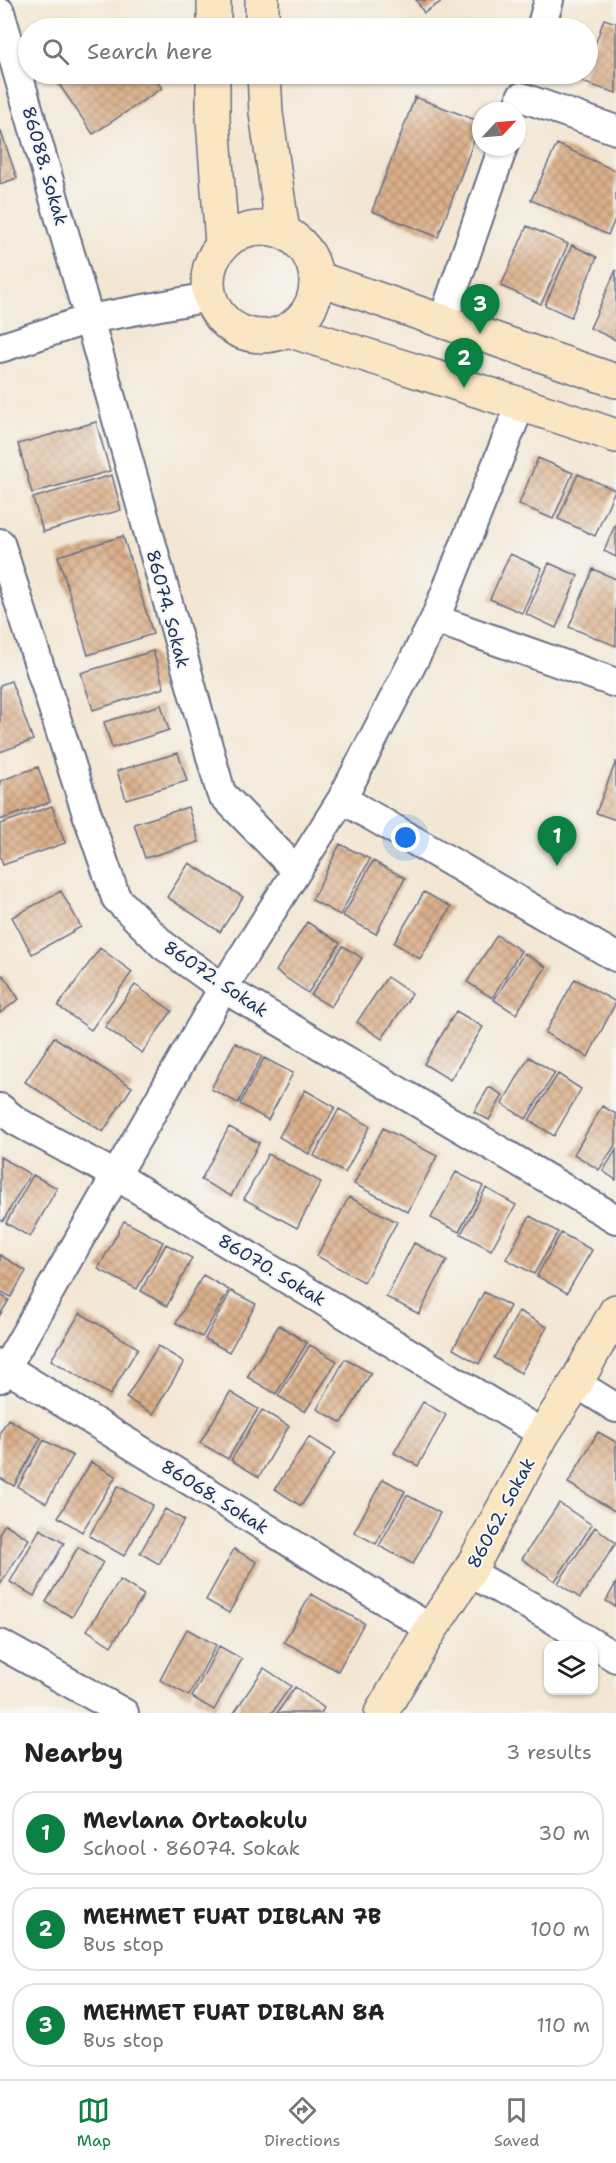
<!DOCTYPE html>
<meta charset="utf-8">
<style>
body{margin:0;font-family:"Shantell Sans",sans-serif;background:#f6f6f6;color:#222}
.controls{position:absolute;right:18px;bottom:18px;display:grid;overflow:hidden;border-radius:12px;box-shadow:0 2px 4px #0004}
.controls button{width:54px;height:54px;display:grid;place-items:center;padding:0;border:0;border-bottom:2px solid #e0e0e0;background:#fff;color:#222;font:30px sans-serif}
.compass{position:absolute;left:472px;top:102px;width:54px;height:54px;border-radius:50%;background:#fff;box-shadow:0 2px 4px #0004;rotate:64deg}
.you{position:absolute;left:406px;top:838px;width:21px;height:21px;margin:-15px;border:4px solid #fff;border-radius:50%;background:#1a73e8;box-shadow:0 0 0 9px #1a73e833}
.badge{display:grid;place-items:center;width:39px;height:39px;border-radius:50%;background:#0b8043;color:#fff;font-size:20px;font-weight:700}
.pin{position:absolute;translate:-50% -50px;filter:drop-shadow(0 2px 3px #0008)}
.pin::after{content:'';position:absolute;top:32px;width:21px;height:18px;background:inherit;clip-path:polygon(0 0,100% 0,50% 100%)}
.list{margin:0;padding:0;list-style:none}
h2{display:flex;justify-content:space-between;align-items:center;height:78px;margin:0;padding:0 24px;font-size:26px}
h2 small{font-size:20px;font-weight:400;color:#767676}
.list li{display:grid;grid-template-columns:39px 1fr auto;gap:18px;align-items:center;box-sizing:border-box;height:84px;margin:0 12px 12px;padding:0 12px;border:2px solid #e0e0e0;border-radius:24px}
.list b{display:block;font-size:22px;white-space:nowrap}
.list p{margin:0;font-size:20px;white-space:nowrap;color:#767676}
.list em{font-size:20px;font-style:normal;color:#767676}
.icon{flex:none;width:33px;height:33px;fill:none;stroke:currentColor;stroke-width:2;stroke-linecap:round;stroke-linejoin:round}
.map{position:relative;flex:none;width:616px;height:1713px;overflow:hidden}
.search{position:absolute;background:#fff;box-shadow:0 2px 4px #0004;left:18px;right:18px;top:18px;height:66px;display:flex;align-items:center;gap:15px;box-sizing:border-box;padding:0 21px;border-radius:33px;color:#767676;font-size:22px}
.sheet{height:366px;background:#fff}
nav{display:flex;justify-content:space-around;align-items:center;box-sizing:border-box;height:84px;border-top:2px solid #e0e0e0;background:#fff;font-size:16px;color:#767676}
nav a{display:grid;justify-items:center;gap:3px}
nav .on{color:#0b8043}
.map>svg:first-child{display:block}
.building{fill:url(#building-cross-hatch)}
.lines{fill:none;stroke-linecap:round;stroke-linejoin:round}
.minor-casing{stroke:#676f87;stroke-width:32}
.secondary-casing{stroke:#676f87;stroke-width:36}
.minor{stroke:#fff;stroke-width:28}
.secondary{stroke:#fbe6c4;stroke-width:33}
.labels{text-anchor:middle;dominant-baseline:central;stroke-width:4.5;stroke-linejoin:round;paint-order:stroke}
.street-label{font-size:18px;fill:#1b2f5e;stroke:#f6f6f2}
</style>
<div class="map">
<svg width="616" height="1713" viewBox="0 0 616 1713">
<defs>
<pattern id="building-cross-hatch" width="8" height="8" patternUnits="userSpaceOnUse" patternTransform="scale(1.5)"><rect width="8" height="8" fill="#dcb18b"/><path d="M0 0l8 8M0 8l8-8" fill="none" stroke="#b29075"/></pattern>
</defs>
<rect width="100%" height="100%" fill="#f6f6f2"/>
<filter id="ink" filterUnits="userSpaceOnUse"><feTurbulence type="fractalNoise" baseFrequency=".0167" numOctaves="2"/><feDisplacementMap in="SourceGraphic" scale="12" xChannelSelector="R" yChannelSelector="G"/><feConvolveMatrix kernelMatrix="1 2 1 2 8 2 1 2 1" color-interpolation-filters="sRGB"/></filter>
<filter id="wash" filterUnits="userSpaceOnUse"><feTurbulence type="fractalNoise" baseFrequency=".008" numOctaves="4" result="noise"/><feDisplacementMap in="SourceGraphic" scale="24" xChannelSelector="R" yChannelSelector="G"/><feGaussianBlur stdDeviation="1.35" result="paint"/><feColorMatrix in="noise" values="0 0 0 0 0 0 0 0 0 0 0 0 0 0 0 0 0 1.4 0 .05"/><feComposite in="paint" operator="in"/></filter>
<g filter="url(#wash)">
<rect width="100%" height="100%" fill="#f3e7d4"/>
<g id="blocks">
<path class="building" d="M 416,0 L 444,0 L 424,13 Z
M 604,19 L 616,23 L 616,93 L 582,82 Z
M 52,74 L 151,74 L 162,88 L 93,134 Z
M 415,97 L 481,122 L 438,237 L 372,211 Z
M 0,129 L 17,178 L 0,184 Z
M 557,144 L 616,171 L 616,217 L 608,235 L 531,200 Z
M 527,226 L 568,244 L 541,304 L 501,286 Z
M 572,245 L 597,257 L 571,317 L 545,305 Z
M 616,270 L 616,340 L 590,328 Z
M 96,422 L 110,471 L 32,493 L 18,444 Z
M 538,458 L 573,473 L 553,519 L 519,504 Z
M 578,474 L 615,490 L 595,536 L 558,519 Z
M 112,475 L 121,510 L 43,532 L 33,498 Z
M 616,523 L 616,557 L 604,551 Z
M 123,536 L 153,634 L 88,655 L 58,556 Z
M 510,554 L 542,568 L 522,613 L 490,599 Z
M 549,563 L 578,576 L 556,628 L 526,614 Z
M 593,569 L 616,579 L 616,646 L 569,627 Z
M 153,651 L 164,688 L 93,710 L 81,673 Z
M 11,681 L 33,740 L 0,752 L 0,685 Z
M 161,705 L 169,730 L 112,748 L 104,722 Z
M 178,753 L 187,781 L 126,799 L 117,771 Z
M 616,761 L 616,820 L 596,813 Z
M 38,767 L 50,802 L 0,820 L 0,781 Z
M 52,806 L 65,843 L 3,865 L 0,857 L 0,824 Z
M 188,807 L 199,842 L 145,858 L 134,824 Z
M 340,844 L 370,859 L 340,915 L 312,900 Z
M 373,861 L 405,878 L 376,934 L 343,916 Z
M 189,863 L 243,897 L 220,932 L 167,897 Z
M 61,891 L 81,927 L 32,954 L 12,917 Z
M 424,892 L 451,907 L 420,959 L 394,943 Z
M 307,922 L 340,943 L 308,993 L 276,971 Z
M 497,935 L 521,951 L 492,998 L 467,982 Z
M 343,946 L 362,958 L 331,1007 L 311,995 Z
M 100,948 L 132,972 L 91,1030 L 58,1006 Z
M 524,953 L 546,967 L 516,1014 L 494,1000 Z
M 3,975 L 19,999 L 0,1013 L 0,977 Z
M 387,977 L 412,994 L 382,1039 L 357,1022 Z
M 575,979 L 616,1002 L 588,1057 L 545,1033 Z
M 135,985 L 172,1011 L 142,1053 L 105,1027 Z
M 456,1011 L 483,1027 L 450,1080 L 424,1064 Z
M 54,1037 L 132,1087 L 103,1132 L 25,1082 Z
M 235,1043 L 262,1056 L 238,1103 L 211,1089 Z
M 529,1057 L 555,1073 L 526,1119 L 502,1104 Z
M 264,1058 L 293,1073 L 268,1120 L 240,1104 Z
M 558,1074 L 581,1089 L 554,1136 L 529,1120 Z
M 489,1087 L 503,1095 L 489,1120 L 474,1112 Z
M 305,1090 L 335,1107 L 309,1154 L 279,1137 Z
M 602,1106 L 616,1114 L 616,1144 L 599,1170 L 574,1154 Z
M 339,1109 L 370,1126 L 345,1173 L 314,1156 Z
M 229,1127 L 259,1143 L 231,1196 L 201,1180 Z
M 383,1128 L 437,1156 L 408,1212 L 354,1184 Z
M 616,1150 L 616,1180 L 603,1171 Z
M 268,1154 L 321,1182 L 297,1228 L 244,1199 Z
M 0,1157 L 30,1174 L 3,1221 L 0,1220 Z
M 456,1172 L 483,1186 L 459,1232 L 431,1218 Z
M 33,1175 L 57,1188 L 30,1237 L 6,1223 Z
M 486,1188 L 516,1205 L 491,1250 L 461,1234 Z
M 349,1197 L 397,1222 L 364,1282 L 317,1256 Z
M 530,1216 L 558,1232 L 534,1274 L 506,1259 Z
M 124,1221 L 163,1242 L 137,1289 L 98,1269 Z
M 561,1233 L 592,1250 L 567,1293 L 537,1276 Z
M 414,1243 L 447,1260 L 419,1314 L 386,1297 Z
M 166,1244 L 192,1258 L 167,1306 L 141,1291 Z
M 0,1255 L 26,1271 L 11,1297 L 0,1291 Z
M 203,1275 L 229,1290 L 202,1337 L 176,1323 Z
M 231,1291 L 256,1304 L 229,1352 L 205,1339 Z
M 484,1292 L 510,1306 L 479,1364 L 453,1349 Z
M 0,1295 L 9,1300 L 0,1315 Z
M 519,1311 L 547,1327 L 521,1373 L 494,1358 Z
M 80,1313 L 138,1348 L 110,1395 L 51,1360 Z
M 279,1325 L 307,1343 L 276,1394 L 247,1377 Z
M 310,1345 L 337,1361 L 305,1412 L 278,1396 Z
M 158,1346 L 184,1362 L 153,1414 L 126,1398 Z
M 345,1359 L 371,1373 L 342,1423 L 317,1409 Z
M 230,1392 L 258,1409 L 228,1459 L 200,1443 Z
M 423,1402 L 446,1415 L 418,1466 L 394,1453 Z
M 262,1410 L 289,1426 L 259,1477 L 231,1460 Z
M 8,1419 L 41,1438 L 14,1486 L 0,1478 L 0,1432 Z
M 598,1432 L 616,1442 L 616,1512 L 568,1483 Z
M 309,1437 L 335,1453 L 301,1506 L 275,1489 Z
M 44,1440 L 73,1456 L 46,1503 L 18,1487 Z
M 91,1462 L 116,1476 L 82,1532 L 58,1517 Z
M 383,1479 L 405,1491 L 376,1544 L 354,1532 Z
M 118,1486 L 153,1505 L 124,1556 L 89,1536 Z
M 407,1495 L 440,1513 L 413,1564 L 379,1546 Z
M 559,1503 L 592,1525 L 555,1581 L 522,1559 Z
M 165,1509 L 184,1520 L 159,1564 L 140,1553 Z
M 5,1524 L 29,1539 L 0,1585 L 0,1532 Z
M 595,1527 L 616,1543 L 580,1598 L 558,1583 Z
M 40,1529 L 64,1543 L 34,1596 L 10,1582 Z
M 78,1547 L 103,1562 L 72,1617 L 46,1602 Z
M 234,1549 L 257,1562 L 229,1613 L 206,1600 Z
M 120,1580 L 144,1595 L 111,1646 L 87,1630 Z
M 616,1583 L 616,1607 L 606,1601 Z
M 311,1594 L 364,1623 L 338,1671 L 284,1642 Z
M 187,1629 L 216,1645 L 189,1696 L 160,1680 Z
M 219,1646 L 242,1659 L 214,1710 L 192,1697 Z
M 264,1668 L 291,1686 L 272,1713 L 234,1713 Z
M 295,1687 L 324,1708 L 321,1713 L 277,1713 Z"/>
</g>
</g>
<g filter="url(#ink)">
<use href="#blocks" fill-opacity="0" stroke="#676f87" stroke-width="1.5"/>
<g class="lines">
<g class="minor-casing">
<path id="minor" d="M 0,12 L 89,319 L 221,793 L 296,870
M 541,28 L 549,0
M 521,97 L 616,130
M 443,320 L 503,147
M 0,348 L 89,319 L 209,297
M 0,543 L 85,808 L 116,898 L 163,945 L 223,988 L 616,1219
M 435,619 L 616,683
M 342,799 L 616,957
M 0,1108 L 16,1121 L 115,1175 L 543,1434
M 0,1364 L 431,1629
M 0,1378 L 223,988 L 342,799 L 435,619 L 521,403
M 576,1383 L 616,1408
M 469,1572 L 550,1617 L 616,1658
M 0,1644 L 124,1713"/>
</g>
<g class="secondary-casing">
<path id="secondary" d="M 214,28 L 214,0
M 262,28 L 262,0
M 213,74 L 213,120 L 222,244
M 264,74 L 266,113 L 283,232
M208 282a54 54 0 1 1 108 0a54 54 0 1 1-108 0Z
M 317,278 L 616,381
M 288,330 C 397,366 507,398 616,436
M 381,1713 L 431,1629 L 469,1572 L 543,1434 L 576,1383 L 616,1311"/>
</g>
<use href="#minor" class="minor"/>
<use href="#secondary" class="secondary"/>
</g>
</g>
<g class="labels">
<g class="street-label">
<text transform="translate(45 166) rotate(74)">86088. Sokak</text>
<text transform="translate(168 609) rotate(75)">86074. Sokak</text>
<text transform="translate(216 979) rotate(34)">86072. Sokak</text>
<text transform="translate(272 1270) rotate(31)">86070. Sokak</text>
<text transform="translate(215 1497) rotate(32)">86068. Sokak</text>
<text transform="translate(501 1513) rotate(-62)">86062. Sokak</text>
</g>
</g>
</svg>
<div class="controls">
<button><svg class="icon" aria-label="layers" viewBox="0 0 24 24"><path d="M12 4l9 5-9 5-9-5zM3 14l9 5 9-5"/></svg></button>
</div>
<svg class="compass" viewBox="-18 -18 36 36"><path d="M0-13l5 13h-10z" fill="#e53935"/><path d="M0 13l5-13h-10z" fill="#767676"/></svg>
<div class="you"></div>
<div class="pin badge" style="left:557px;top:866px">1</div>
<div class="pin badge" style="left:464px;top:388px">2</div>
<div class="pin badge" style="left:480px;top:334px">3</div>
<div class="search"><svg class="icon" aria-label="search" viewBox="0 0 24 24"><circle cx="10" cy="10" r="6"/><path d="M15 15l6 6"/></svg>Search here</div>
</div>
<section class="sheet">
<h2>Nearby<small>3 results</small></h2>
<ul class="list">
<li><span class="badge">1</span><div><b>Mevlana Ortaokulu</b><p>School · 86074. Sokak</p></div><em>30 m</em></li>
<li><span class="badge">2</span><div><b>MEHMET FUAT DIBLAN 7B</b><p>Bus stop</p></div><em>100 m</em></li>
<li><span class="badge">3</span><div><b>MEHMET FUAT DIBLAN 8A</b><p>Bus stop</p></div><em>110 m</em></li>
</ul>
</section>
<nav>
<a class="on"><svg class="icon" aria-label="map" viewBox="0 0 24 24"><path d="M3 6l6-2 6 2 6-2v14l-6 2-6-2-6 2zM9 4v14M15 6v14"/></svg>Map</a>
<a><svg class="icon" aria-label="directions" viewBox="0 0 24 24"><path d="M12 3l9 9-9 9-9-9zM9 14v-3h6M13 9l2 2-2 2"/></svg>Directions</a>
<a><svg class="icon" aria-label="saved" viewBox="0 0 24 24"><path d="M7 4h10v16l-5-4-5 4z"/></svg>Saved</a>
</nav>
